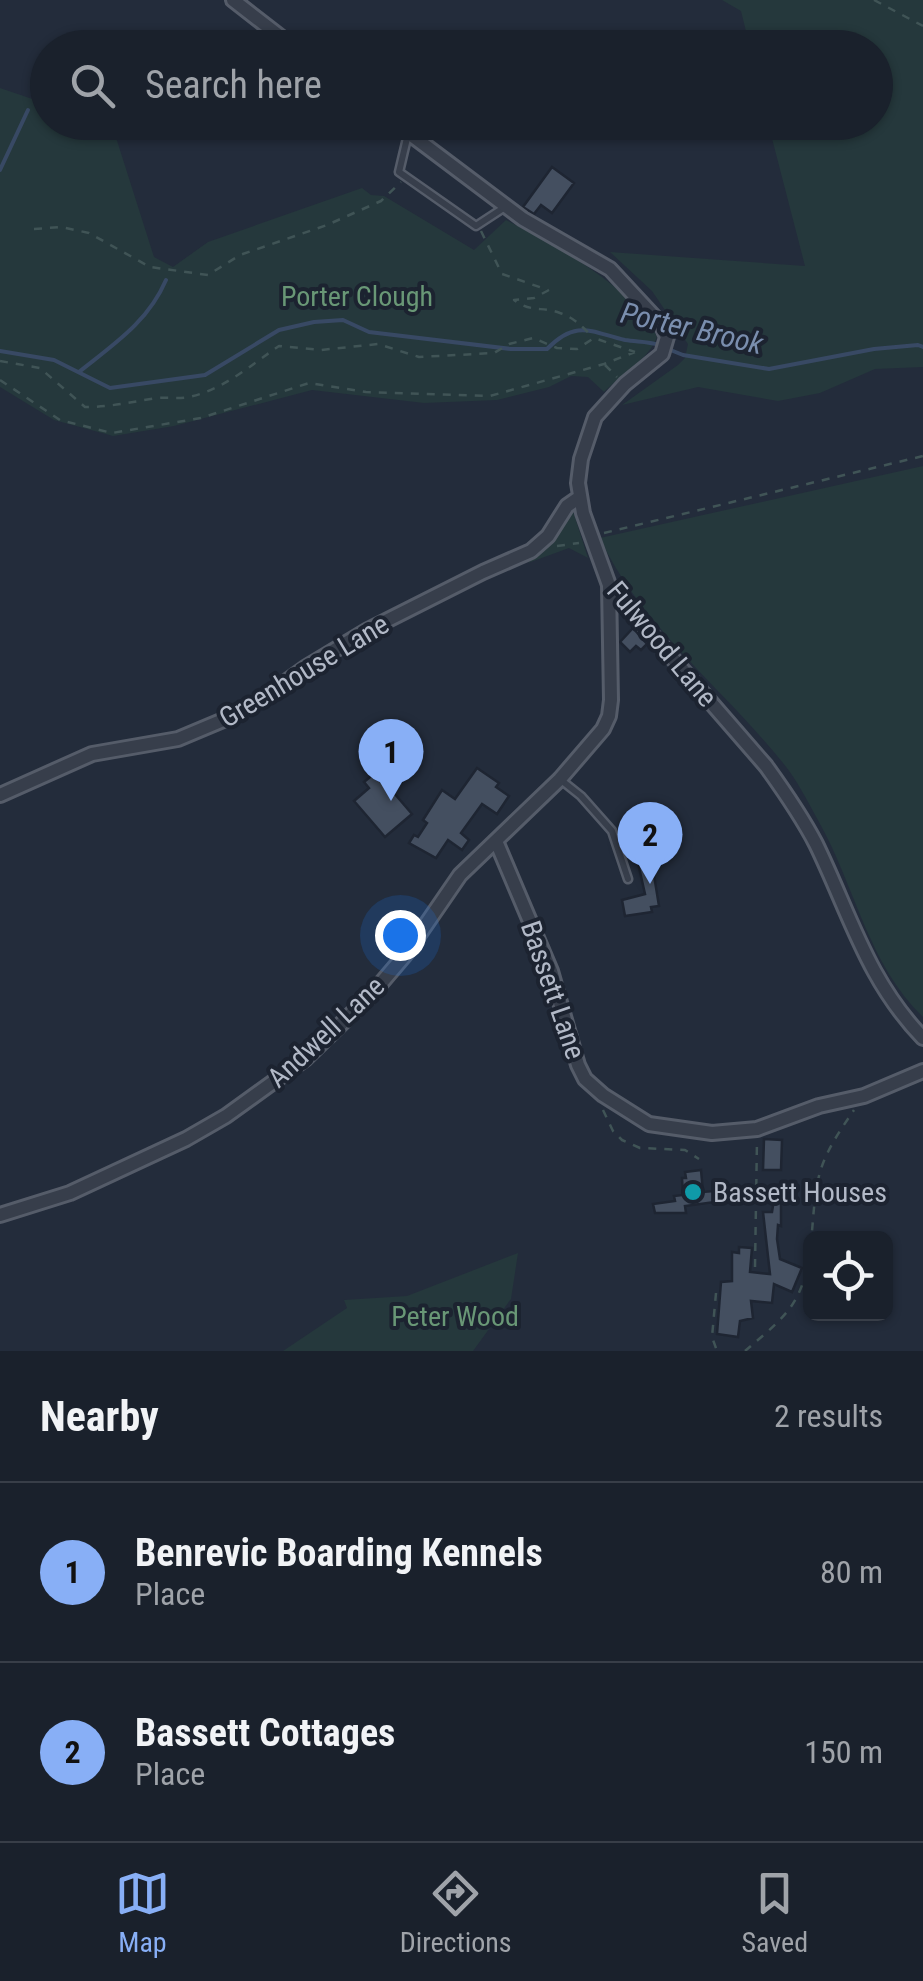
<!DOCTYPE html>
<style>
body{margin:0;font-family:"Roboto Condensed",sans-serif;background:#272e38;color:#f1f3f6}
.controls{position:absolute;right:30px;bottom:30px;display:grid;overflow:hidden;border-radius:15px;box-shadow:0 2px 8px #0004}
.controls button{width:90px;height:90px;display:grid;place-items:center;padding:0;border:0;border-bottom:2px solid #383e48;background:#1a212c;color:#f1f3f6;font:50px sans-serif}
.you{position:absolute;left:400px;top:935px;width:35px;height:35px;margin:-25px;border:8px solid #fff;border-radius:50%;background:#1a73e8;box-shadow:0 0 0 15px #1a73e833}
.badge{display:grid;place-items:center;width:65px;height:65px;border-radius:50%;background:#88aff6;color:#111;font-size:32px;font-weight:700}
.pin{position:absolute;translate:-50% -82px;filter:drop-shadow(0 2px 5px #0008)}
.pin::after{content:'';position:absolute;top:52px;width:35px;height:30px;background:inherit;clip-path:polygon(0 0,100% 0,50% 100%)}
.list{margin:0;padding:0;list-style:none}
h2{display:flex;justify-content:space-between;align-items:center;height:130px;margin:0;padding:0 40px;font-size:42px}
h2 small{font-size:32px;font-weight:400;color:#9fa3a9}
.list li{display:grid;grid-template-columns:65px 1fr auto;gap:30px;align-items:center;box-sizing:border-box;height:180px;padding:0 40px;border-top:2px solid #383e48}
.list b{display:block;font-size:38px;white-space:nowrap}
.list p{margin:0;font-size:32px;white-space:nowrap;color:#9fa3a9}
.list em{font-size:32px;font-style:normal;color:#9fa3a9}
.icon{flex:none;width:55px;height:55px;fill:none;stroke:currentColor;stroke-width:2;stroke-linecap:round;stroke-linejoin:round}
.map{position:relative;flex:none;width:923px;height:1351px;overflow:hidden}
.search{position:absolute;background:#1a212c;box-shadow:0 2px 8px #0004;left:30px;right:30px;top:30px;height:110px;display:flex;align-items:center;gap:25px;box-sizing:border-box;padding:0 35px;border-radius:55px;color:#9fa3a9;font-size:38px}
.sheet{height:490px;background:#1a212c}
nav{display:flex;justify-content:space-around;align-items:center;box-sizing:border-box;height:140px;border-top:2px solid #383e48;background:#1a212c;font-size:28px;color:#9fa3a9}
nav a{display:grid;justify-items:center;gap:5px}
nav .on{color:#88aff6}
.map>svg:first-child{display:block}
.green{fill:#25383c}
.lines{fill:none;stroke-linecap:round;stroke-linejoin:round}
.stream{stroke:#384964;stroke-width:4}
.building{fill:#444f60;stroke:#1e2532;stroke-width:2.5}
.service-casing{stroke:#555c69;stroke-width:11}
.minor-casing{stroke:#555c69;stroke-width:18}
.path{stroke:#405456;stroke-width:2.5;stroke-dasharray:8 8;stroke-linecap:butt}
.service{stroke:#373e4b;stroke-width:6}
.minor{stroke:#373e4b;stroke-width:12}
.culture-dot{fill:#0f9aa8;stroke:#1c2330;stroke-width:4}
.labels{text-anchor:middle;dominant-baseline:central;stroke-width:8;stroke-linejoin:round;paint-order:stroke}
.park-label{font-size:28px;fill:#699776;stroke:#1c2330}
.street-label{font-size:28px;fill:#b2b9c7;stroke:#1c2330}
.poi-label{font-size:28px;fill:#b2b9c7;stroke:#1c2330;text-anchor:start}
.water-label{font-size:30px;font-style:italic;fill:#7a8eae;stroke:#1c2330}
</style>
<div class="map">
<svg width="923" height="1351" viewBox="0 0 923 1351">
<rect width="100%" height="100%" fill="#232c3b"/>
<path class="green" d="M 722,0 L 923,0 L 923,367 L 875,369 L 820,393 L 778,401 L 698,387 L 622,405 L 678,365 L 685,358 L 688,344 L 652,291 L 610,252 L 805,266 L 768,123 L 876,122 L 876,48 L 750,47 L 741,11 Z
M 0,88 L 47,104 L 48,122 L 112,125 L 154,257 L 173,267 L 208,242 L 362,188 L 371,195 L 384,196 L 474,250 L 506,220 C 555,246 633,286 657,337 C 649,359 621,375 604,392 L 588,377 L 571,376 L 549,387 L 497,400 L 424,403 L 312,390 L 174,426 L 113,436 L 54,420 L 0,387 Z
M 923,466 L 923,1017 C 868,964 855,886 819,822 C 808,802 797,780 783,763 C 723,688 640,625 600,538 Z
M 572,508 L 588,558 L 569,548 L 528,563 Z
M 518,1253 L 511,1299 L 473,1351 L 283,1351 L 347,1308 L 344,1300 L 407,1296 Z"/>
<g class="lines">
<path class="stream" d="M 0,170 L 28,110
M 668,349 L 683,355 L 769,369 L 874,349 L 918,345 L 923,347
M 0,351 L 54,360 L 110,388 L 205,375 L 279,330 L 314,322 L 343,320 L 369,332 L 511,349 L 547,349 C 577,318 593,333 625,340 C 637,342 648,341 659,345
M 79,372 C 114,344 148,322 166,280"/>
</g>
<path class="building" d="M 552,167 L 574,183 L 552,213 L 541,205 L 534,214 L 523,207 Z
M 633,628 L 647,644 L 641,650 L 636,646 L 630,652 L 620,642 Z
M 477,768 L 499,783 L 496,787 L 509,796 L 497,814 L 482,804 L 461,833 L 469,840 L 462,850 L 448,840 L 436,858 L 409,843 L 414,835 L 418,837 L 427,823 L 423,820 L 442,790 L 455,799 Z
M 376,772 L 412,814 L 385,837 L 354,801 L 369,788 L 364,782 Z
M 649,861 L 650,870 L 653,869 L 659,906 L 651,907 L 652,912 L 625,916 L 622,900 L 645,894 L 638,863 Z
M 764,1139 L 782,1140 L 781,1170 L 763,1170 Z
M 701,1170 L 703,1192 L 714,1191 L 715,1202 L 685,1206 L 686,1213 L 655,1213 L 653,1204 L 675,1201 L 674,1196 L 683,1195 L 682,1178 L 686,1178 L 685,1172 Z
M 776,1187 L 781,1188 L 781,1226 L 778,1225 L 777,1239 L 780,1259 L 802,1268 L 792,1292 L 774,1284 L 772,1303 L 751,1301 L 753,1318 L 740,1321 L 738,1337 L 717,1334 L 721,1282 L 732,1281 L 732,1252 L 739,1253 L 739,1247 L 752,1248 L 750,1272 L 770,1274 L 763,1212 L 772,1212 Z"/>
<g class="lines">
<g class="service-casing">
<path id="service" d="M 408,134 L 399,172 L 476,226 L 505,207
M 561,780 L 581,796 L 612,831 L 628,879"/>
</g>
<g class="minor-casing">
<path id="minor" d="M 233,0 L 295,48
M 394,122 L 523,219 L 610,269 L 661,324 L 667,337 L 662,354 L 625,384 L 595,417 L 581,459 L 578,483 L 583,513 L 609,585 L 766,766 C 784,791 802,817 816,844 C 850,914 867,980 923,1038
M 0,795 L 92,754 L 178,739 L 228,718 L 262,699 L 305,668 L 368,630 L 483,572 L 531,551 L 548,536 L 567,506 L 580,497
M 496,841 L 551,971 L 578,1065 L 585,1079 L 603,1095 L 649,1124 L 712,1133 L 757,1129 L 819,1106 L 864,1096 L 923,1071
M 0,1215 L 70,1193 L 186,1139 L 226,1116 L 305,1059 L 371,995 L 405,955 L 460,875 L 560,779 L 603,729 L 609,716 L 611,700 L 609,585"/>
</g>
<path class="path" d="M 874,0 L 923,26
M 34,229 L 61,227 L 89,233 L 150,267 L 208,275 L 240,255 L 327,225 L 381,201 L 401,182
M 481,231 L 502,274 L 548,290
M 549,290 L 534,298 L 514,300 C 532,313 541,306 560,313 C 575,318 582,327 593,337
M 0,361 L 40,368 L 85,407 C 110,407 132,402 156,398 C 167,397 178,399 189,397 C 223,390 251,365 279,346 L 321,350 L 378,344 L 419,357 L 494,353 L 509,344 L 533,338 L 557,348 L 577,349 L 594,338 L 635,352
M 605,365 L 617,377
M 0,380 L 60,420 L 112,433 L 201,418 L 309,383 L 366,392 L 490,396 L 604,364 L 635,352
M 604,533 L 923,456
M 557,546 L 579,543
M 603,1110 L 613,1131 L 622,1140 L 640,1148 L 685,1150 L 699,1159
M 755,1267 L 757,1139
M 716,1293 L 712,1337 L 717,1351
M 745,1351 C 760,1338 778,1324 790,1308 C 818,1270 808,1215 820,1172 C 827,1149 841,1129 854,1110"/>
<use href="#service" class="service"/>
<use href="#minor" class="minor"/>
</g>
<circle class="culture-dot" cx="693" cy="1192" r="10"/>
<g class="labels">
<g class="park-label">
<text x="357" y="296">Porter Clough</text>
<text x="455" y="1316">Peter Wood</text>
</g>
<g class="street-label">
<text transform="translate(662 644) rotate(50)">Fulwood Lane</text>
<text transform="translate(304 671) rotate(-31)">Greenhouse Lane</text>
<text transform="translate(553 990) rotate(71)">Bassett Lane</text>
<text transform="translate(326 1032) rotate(-43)">Andwell Lane</text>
</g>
<g class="poi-label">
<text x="713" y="1192">Bassett Houses</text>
</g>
<g class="water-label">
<text transform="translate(692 328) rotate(13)">Porter Brook</text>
</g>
</g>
</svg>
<div class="controls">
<button><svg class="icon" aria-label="locate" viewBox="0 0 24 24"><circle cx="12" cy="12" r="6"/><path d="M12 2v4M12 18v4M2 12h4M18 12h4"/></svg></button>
</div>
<div class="you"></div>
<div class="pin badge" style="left:391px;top:801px">1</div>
<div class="pin badge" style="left:650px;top:884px">2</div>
<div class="search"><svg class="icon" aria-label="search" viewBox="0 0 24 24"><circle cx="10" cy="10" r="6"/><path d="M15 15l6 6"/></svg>Search here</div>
</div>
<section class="sheet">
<h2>Nearby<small>2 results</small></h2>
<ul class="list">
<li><span class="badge">1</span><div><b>Benrevic Boarding Kennels</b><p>Place</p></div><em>80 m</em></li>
<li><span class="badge">2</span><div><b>Bassett Cottages</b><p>Place</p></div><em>150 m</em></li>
</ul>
</section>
<nav>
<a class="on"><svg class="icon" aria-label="map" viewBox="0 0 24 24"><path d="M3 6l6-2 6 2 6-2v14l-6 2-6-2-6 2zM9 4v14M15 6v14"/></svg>Map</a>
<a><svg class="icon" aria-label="directions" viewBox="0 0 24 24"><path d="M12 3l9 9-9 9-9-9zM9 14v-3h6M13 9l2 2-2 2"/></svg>Directions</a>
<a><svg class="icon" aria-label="saved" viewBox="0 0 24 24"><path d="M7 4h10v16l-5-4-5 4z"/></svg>Saved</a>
</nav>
